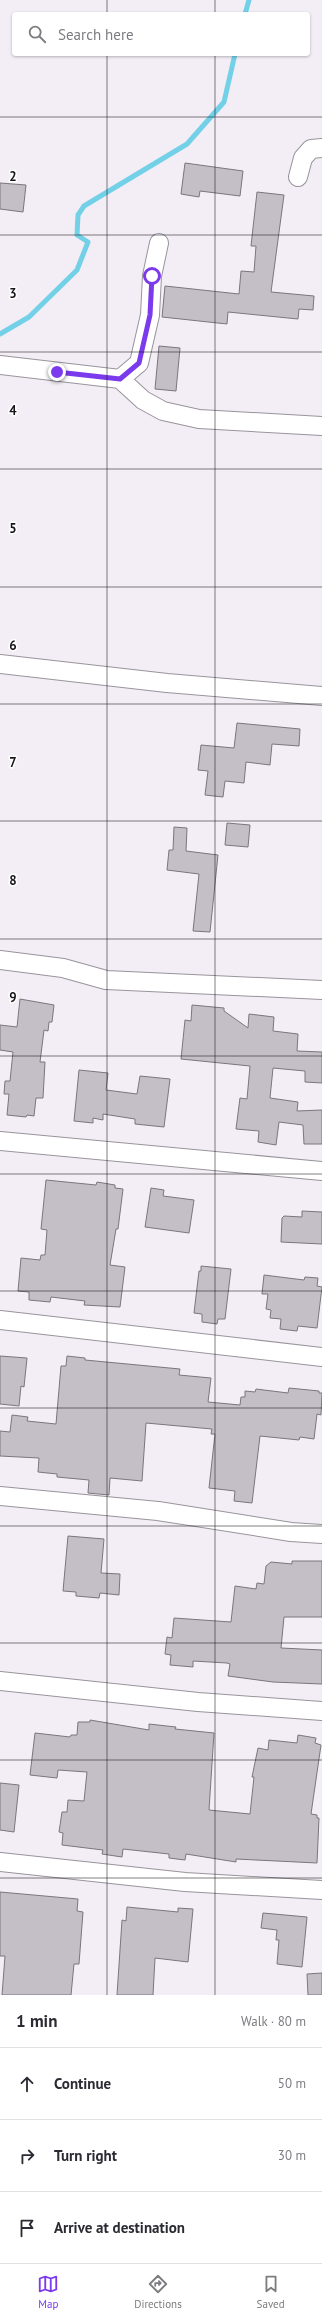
<!DOCTYPE html>
<meta charset="utf-8">
<style>
body{margin:0;font-family:"PT Sans",sans-serif;background:#f2f2f3;color:#2b2b33}
.stop{position:absolute;width:12px;height:12px;margin:-9px;border:3px solid #7c3aed;border-radius:50%;background:#fff}
.stop.end{background:#7c3aed;border-color:#fff;box-shadow:0 1px 4px #0008}
.list{margin:0;padding:0;list-style:none}
h2{display:flex;justify-content:space-between;align-items:center;height:52px;margin:0;padding:0 16px;font-size:17px}
h2 small{font-size:13px;font-weight:400;color:#7c7c81}
.list li{display:grid;grid-template-columns:26px 1fr auto;gap:12px;align-items:center;box-sizing:border-box;height:72px;padding:0 16px;border-top:1px solid #e1e1e2}
.list b{display:block;font-size:15px;white-space:nowrap}
.list em{font-size:13px;font-style:normal;color:#7c7c81}
.icon{flex:none;width:22px;height:22px;fill:none;stroke:currentColor;stroke-width:2;stroke-linecap:round;stroke-linejoin:round}
.map{position:relative;flex:none;width:322px;height:1995px;overflow:hidden}
.search{position:absolute;background:#fff;box-shadow:0 1px 3px #0004;left:12px;right:12px;top:12px;height:44px;display:flex;align-items:center;gap:10px;box-sizing:border-box;padding:0 14px;border-radius:4px;color:#7c7c81;font-size:15px}
.sheet{height:268px;background:#fff}
nav{display:flex;justify-content:space-around;align-items:center;box-sizing:border-box;height:56px;border-top:1px solid #e1e1e2;background:#fff;font-size:11px;color:#7c7c81}
nav a{display:grid;justify-items:center;gap:2px}
nav .on{color:#7c3aed}
.map>svg:first-child{display:block}
.lines{fill:none;stroke-linecap:round;stroke-linejoin:round}
.stream{stroke:#72d0e7;stroke-width:5}
.building{fill:#c4bfc7;stroke:#7b767d}
.street-casing{stroke:#99949b;stroke-width:20}
.street{stroke:#fff;stroke-width:18}
.route{stroke:#7c3aed;stroke-width:5}
.grid{fill:none;stroke:#171517;stroke-width:1;stroke-opacity:0.55}
.grid-label{font-size:13px;text-anchor:middle;font-weight:bold;fill:#171517;stroke:#fff;stroke-width:3;stroke-linejoin:round;paint-order:stroke}
</style>
<div class="map">
<svg width="322" height="1995" viewBox="0 0 322 1995">
<rect width="100%" height="100%" fill="#f3edf6"/>
<g class="lines">
<path class="stream" d="M 245,14 L 249,0
M 0,334 L 29,317 L 77,270 L 88,242 L 77,235 L 78,215 L 84,206 L 187,144 L 224,102 L 235,54"/>
</g>
<path class="building" d="M 185,163 L 243,171 L 240,196 L 200,191 L 199,197 L 181,194 Z
M 0,183 L 26,185 L 23,212 L 0,209 Z
M 257,192 L 284,195 L 271,292 L 314,296 L 313,310 L 299,309 L 298,319 L 228,312 L 227,324 L 162,317 L 165,286 L 239,294 L 241,271 L 254,272 L 256,246 L 251,246 Z
M 159,346 L 180,348 L 176,391 L 155,389 Z
M 237,723 L 300,729 L 299,746 L 272,744 L 270,765 L 246,762 L 244,783 L 225,781 L 223,797 L 205,795 L 208,771 L 198,770 L 201,745 L 234,748 Z
M 227,823 L 250,825 L 248,847 L 225,845 Z
M 174,827 L 187,828 L 186,851 L 218,855 L 210,932 L 193,931 L 199,874 L 167,870 L 169,850 L 173,850 Z
M 20,999 L 54,1005 L 52,1022 L 49,1022 L 48,1031 L 44,1030 L 40,1062 L 45,1062 L 43,1098 L 36,1098 L 34,1116 L 27,1115 L 26,1117 L 7,1115 L 9,1094 L 4,1094 L 5,1081 L 10,1081 L 13,1052 L 0,1050 L 0,1025 L 17,1027 Z
M 192,1005 L 224,1008 L 224,1011 L 248,1028 L 249,1014 L 274,1017 L 273,1031 L 298,1034 L 297,1051 L 322,1052 L 322,1083 L 305,1082 L 305,1071 L 273,1068 L 270,1098 L 298,1102 L 297,1111 L 322,1110 L 322,1144 L 304,1144 L 303,1125 L 279,1122 L 276,1145 L 258,1142 L 259,1131 L 236,1129 L 240,1098 L 247,1099 L 250,1066 L 181,1059 L 185,1020 L 191,1021 Z
M 79,1070 L 108,1073 L 106,1090 L 137,1094 L 140,1076 L 170,1079 L 164,1127 L 135,1124 L 135,1119 L 103,1114 L 103,1120 L 93,1118 L 93,1123 L 74,1121 Z
M 46,1180 L 96,1185 L 97,1182 L 115,1185 L 115,1188 L 123,1189 L 118,1229 L 116,1229 L 110,1265 L 125,1267 L 120,1307 L 84,1305 L 85,1301 L 51,1297 L 50,1302 L 29,1300 L 29,1292 L 18,1291 L 21,1258 L 40,1260 L 41,1255 L 45,1255 L 47,1230 L 41,1229 Z
M 151,1188 L 164,1190 L 163,1196 L 194,1200 L 189,1233 L 145,1227 Z
M 302,1211 L 322,1212 L 322,1244 L 281,1242 L 282,1218 L 284,1216 L 302,1217 Z
M 201,1266 L 231,1269 L 225,1319 L 218,1319 L 217,1324 L 202,1322 L 202,1314 L 194,1313 L 199,1271 L 201,1271 Z
M 264,1275 L 304,1280 L 305,1277 L 318,1278 L 317,1286 L 322,1287 L 317,1328 L 298,1326 L 297,1331 L 280,1329 L 281,1319 L 270,1318 L 271,1310 L 266,1309 L 268,1294 L 262,1294 Z
M 0,1356 L 27,1358 L 24,1387 L 21,1386 L 19,1406 L 0,1404 Z
M 67,1356 L 85,1358 L 85,1360 L 180,1369 L 179,1375 L 211,1378 L 208,1402 L 240,1405 L 241,1397 L 245,1397 L 245,1391 L 255,1392 L 256,1389 L 288,1393 L 289,1388 L 319,1391 L 319,1393 L 322,1393 L 321,1415 L 317,1414 L 314,1439 L 300,1437 L 299,1440 L 260,1436 L 252,1503 L 234,1501 L 235,1491 L 209,1488 L 215,1434 L 211,1434 L 212,1429 L 146,1423 L 142,1481 L 110,1478 L 109,1495 L 88,1493 L 89,1480 L 57,1477 L 57,1474 L 38,1472 L 39,1458 L 0,1456 L 0,1431 L 10,1432 L 12,1415 L 28,1417 L 27,1421 L 56,1424 L 61,1366 L 66,1366 Z
M 68,1536 L 104,1539 L 101,1573 L 120,1574 L 119,1595 L 100,1593 L 99,1598 L 76,1596 L 76,1592 L 63,1591 Z
M 292,1561 L 322,1561 L 322,1617 L 284,1617 L 281,1648 L 322,1650 L 322,1684 L 273,1682 L 228,1676 L 230,1664 L 227,1663 L 193,1661 L 193,1667 L 170,1665 L 171,1655 L 165,1654 L 167,1637 L 172,1638 L 174,1618 L 231,1622 L 235,1586 L 256,1589 L 257,1583 L 264,1584 L 266,1566 L 271,1562 L 292,1564 Z
M 90,1720 L 149,1730 L 149,1724 L 176,1727 L 175,1729 L 214,1733 L 209,1810 L 250,1814 L 254,1777 L 252,1777 L 258,1748 L 268,1750 L 269,1740 L 297,1743 L 298,1735 L 316,1738 L 315,1743 L 321,1745 L 311,1814 L 317,1815 L 317,1818 L 319,1818 L 317,1863 L 236,1859 L 236,1862 L 186,1854 L 185,1860 L 169,1858 L 169,1854 L 123,1849 L 122,1857 L 102,1854 L 103,1850 L 62,1845 L 63,1833 L 59,1832 L 62,1812 L 67,1812 L 68,1800 L 84,1801 L 87,1772 L 58,1770 L 57,1778 L 30,1775 L 35,1733 L 70,1737 L 71,1735 L 77,1735 L 78,1722 L 90,1722 Z
M 0,1783 L 19,1785 L 14,1832 L 0,1830 Z
M 0,1892 L 78,1899 L 77,1911 L 83,1912 L 79,1964 L 74,1964 L 71,1995 L 2,1995 L 5,1956 L 0,1956 Z
M 127,1907 L 178,1912 L 178,1908 L 193,1909 L 188,1962 L 155,1958 L 153,1995 L 117,1995 L 122,1920 L 126,1921 Z
M 263,1913 L 307,1917 L 302,1967 L 277,1964 L 279,1940 L 276,1940 L 277,1930 L 261,1928 Z
M 322,1973 L 322,1995 L 308,1995 L 307,1974 Z"/>
<g class="lines">
<g class="street-casing">
<path id="street" d="M 298,177 L 303,158 L 311,149 L 322,148
M 159,243 L 152,276 L 150,315 L 139,363 L 120,379 L 143,400 L 163,411 L 199,419 L 322,426
M 0,365 L 120,379
M 0,664 L 167,683 L 322,696
M 0,960 L 63,968 L 106,980 L 322,990
M 0,1141 L 322,1171
M 0,1320 L 322,1357
M 0,1496 L 158,1511 L 291,1532 L 322,1534
M 0,1681 L 198,1702 L 322,1711
M 0,1862 L 185,1882 L 322,1890"/>
</g>
<use href="#street" class="street"/>
</g>
<g class="lines">
<path class="route" d="M 57,372 L 120,379 L 139,363 L 150,315 L 152,276"/>
</g>
<path class="grid" d="M 107,0 L 107,14M 215,0 L 215,14M 107,54 L 107,1995M 215,54 L 215,1995M 0,117 L 322,117M 0,235 L 322,235M 0,352 L 322,352M 0,469 L 322,469M 0,587 L 322,587M 0,704 L 322,704M 0,821 L 322,821M 0,939 L 322,939M 0,1056 L 322,1056M 0,1174 L 322,1174M 0,1291 L 322,1291M 0,1408 L 322,1408M 0,1526 L 322,1526M 0,1643 L 322,1643M 0,1760 L 322,1760M 0,1878 L 322,1878"/>
<g class="grid-label">
<text x="13" y="181">2</text>
<text x="13" y="298">3</text>
<text x="13" y="415">4</text>
<text x="13" y="533">5</text>
<text x="13" y="650">6</text>
<text x="13" y="767">7</text>
<text x="13" y="885">8</text>
<text x="13" y="1002">9</text>
</g>
</svg>
<div class="stop" style="left:152px;top:276px"></div>
<div class="stop end" style="left:57px;top:372px"></div>
<div class="search"><svg class="icon" aria-label="search" viewBox="0 0 24 24"><circle cx="10" cy="10" r="6"/><path d="M15 15l6 6"/></svg>Search here</div>
</div>
<section class="sheet">
<h2>1 min<small>Walk · 80 m</small></h2>
<ul class="list">
<li><svg class="icon" aria-label="ahead" viewBox="0 0 24 24"><path d="M12 20V5M6 11l6-6 6 6"/></svg><div><b>Continue</b></div><em>50 m</em></li>
<li><svg class="icon" aria-label="right" viewBox="0 0 24 24"><path d="M7 20v-9h11M14 6l5 5-5 5"/></svg><div><b>Turn right</b></div><em>30 m</em></li>
<li><svg class="icon" aria-label="arrive" viewBox="0 0 24 24"><path d="M6 21V4h12l-3 4 3 4H6"/></svg><div><b>Arrive at destination</b></div></li>
</ul>
</section>
<nav>
<a class="on"><svg class="icon" aria-label="map" viewBox="0 0 24 24"><path d="M3 6l6-2 6 2 6-2v14l-6 2-6-2-6 2zM9 4v14M15 6v14"/></svg>Map</a>
<a><svg class="icon" aria-label="directions" viewBox="0 0 24 24"><path d="M12 3l9 9-9 9-9-9zM9 14v-3h6M13 9l2 2-2 2"/></svg>Directions</a>
<a><svg class="icon" aria-label="saved" viewBox="0 0 24 24"><path d="M7 4h10v16l-5-4-5 4z"/></svg>Saved</a>
</nav>
